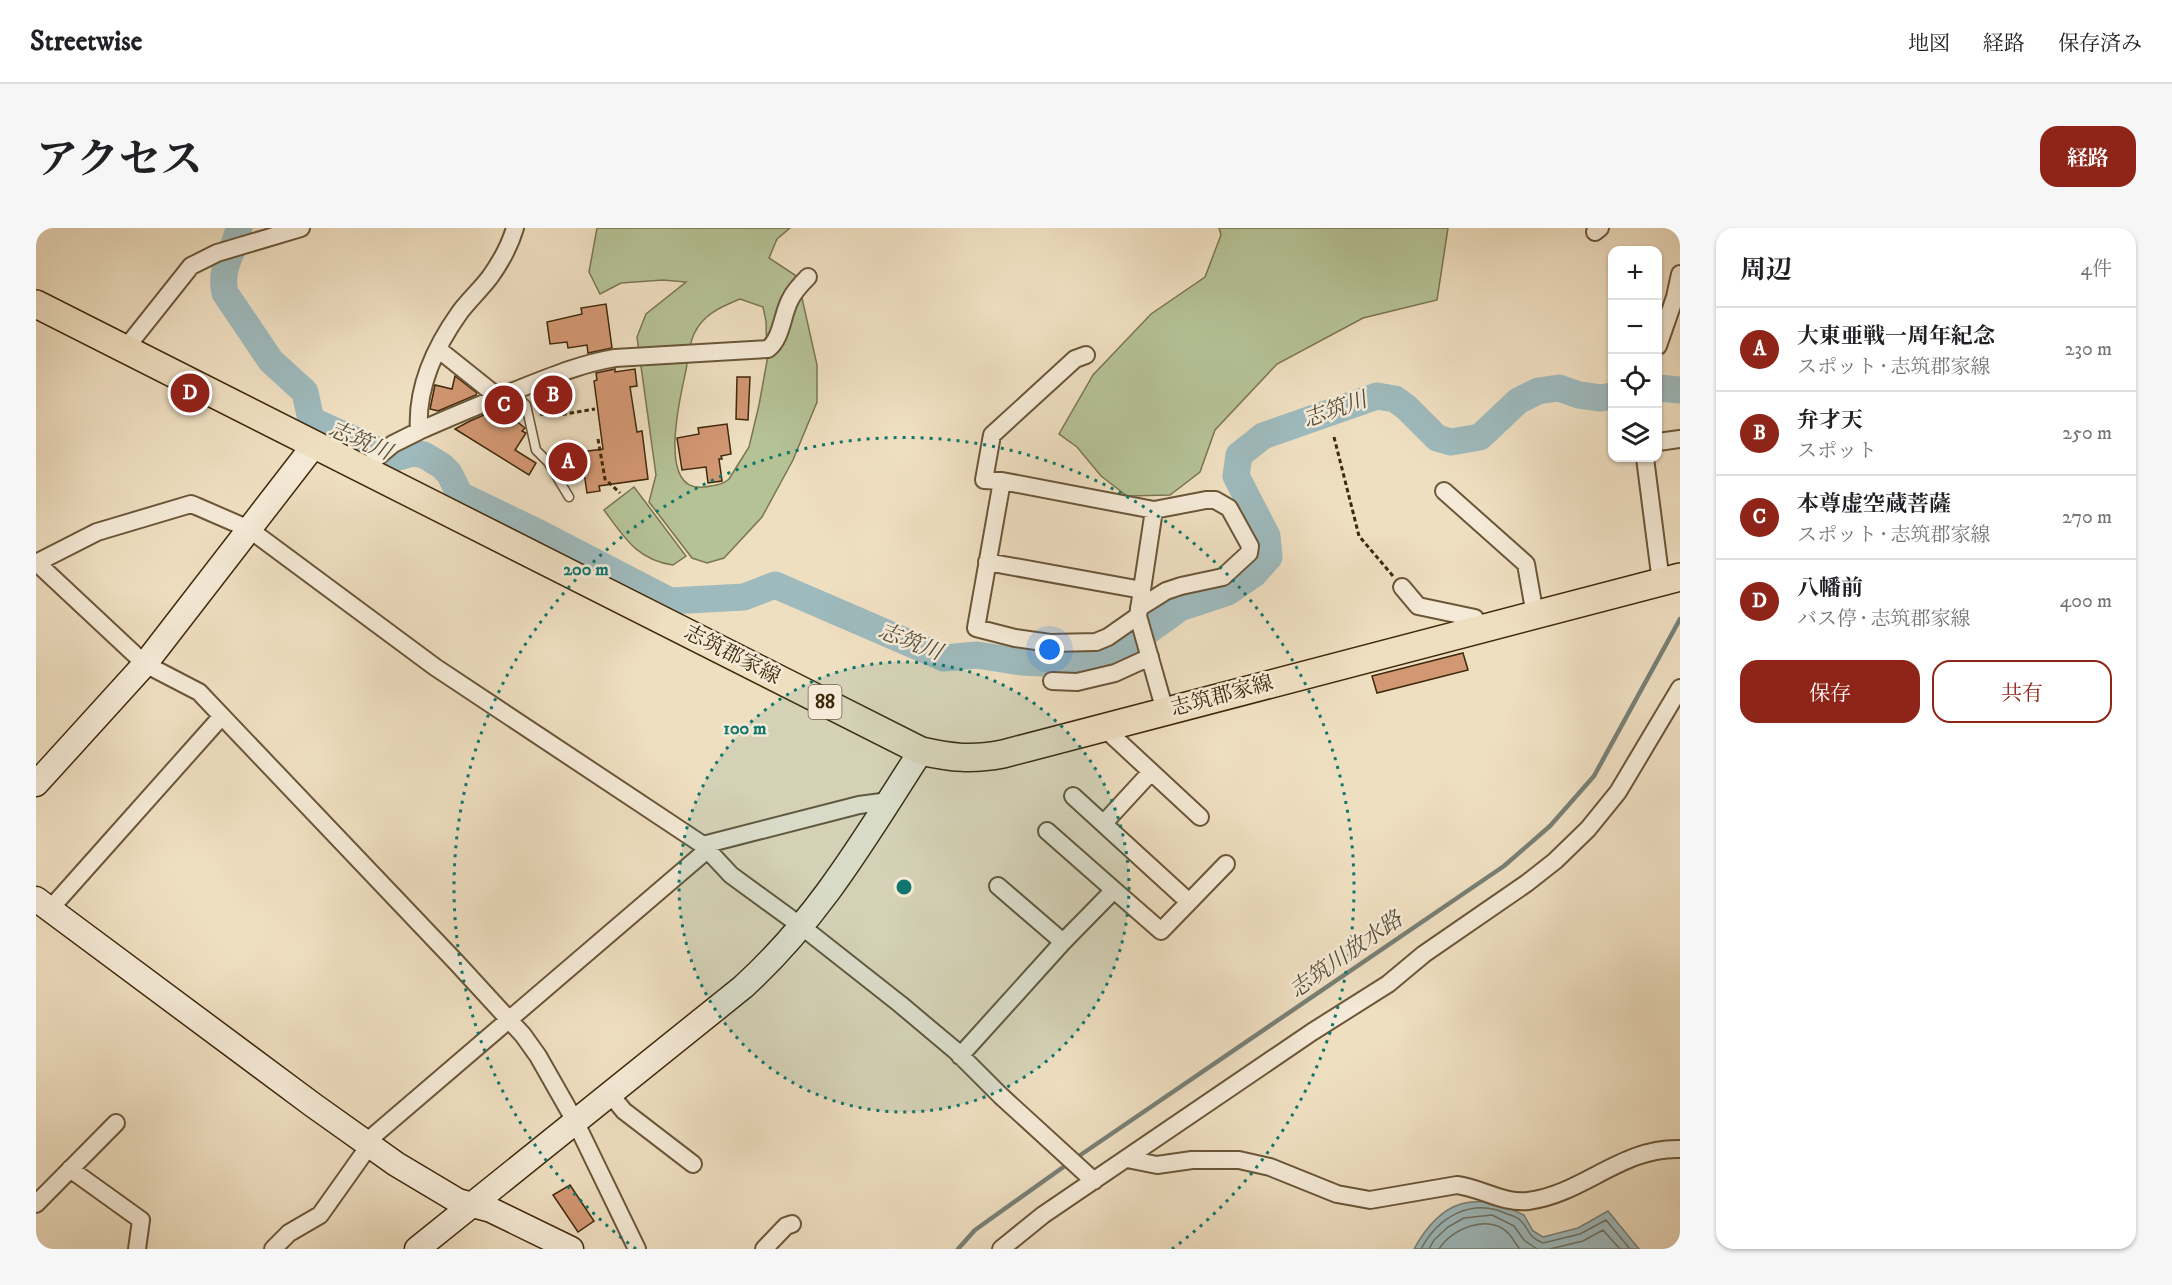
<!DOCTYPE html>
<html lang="ja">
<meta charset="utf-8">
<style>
body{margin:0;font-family:"IM FELL DW Pica","Noto Serif JP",serif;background:#f6f6f6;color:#202124}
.controls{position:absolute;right:18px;top:18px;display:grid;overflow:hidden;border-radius:12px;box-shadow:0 2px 4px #0004}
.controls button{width:54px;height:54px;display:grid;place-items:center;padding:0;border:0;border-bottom:2px solid #e0e0e0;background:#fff;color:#202124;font:30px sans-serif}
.you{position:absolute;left:1014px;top:422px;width:21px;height:21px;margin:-15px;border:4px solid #fff;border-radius:50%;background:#1a73e8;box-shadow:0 0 0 9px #1a73e833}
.badge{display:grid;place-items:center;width:39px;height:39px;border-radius:50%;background:#8f2418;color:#fff;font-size:20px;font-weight:700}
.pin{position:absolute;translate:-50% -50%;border:3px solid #fff;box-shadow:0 2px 6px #0006}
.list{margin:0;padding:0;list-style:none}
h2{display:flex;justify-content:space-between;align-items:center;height:78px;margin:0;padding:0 24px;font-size:26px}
h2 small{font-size:20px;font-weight:400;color:#757577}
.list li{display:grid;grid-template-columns:39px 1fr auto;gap:18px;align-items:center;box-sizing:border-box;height:84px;padding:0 24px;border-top:2px solid #e0e0e0}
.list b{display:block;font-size:22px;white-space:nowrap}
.list p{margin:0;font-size:20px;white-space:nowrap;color:#757577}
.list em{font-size:20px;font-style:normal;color:#757577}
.actions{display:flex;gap:12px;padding:18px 24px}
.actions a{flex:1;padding:14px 0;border:2px solid #8f2418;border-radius:18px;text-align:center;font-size:21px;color:#8f2418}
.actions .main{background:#8f2418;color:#fff}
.icon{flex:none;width:33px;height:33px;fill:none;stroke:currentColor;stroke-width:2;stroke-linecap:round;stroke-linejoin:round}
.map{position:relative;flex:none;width:1644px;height:1021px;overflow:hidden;border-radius:18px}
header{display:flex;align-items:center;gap:36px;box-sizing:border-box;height:84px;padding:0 30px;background:#fff;border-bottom:2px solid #e0e0e0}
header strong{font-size:28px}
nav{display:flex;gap:33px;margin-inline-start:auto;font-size:21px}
.intro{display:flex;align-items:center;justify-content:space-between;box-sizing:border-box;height:144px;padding:0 36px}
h1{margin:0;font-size:42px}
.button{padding:15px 27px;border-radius:18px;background:#8f2418;color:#fff;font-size:21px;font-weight:700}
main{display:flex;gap:36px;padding:0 36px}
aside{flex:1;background:#fff;border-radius:18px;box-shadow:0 2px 4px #0004}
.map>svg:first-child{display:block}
.green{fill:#b5c296;stroke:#7a7650;stroke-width:1.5;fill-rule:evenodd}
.water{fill:#9ebabd;stroke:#788076;stroke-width:1.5}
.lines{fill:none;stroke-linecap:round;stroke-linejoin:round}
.shore{stroke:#6e7264;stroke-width:1.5}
.stream{stroke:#788076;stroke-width:4.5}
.river{stroke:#9ebabd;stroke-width:27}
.building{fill:#d29773;stroke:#3f290b;stroke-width:1.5}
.lane-casing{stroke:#6b5638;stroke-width:11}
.street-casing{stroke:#6b5638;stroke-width:20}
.secondary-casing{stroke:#3f290b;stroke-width:27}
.primary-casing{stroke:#3f290b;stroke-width:30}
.path{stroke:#3f290b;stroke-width:3;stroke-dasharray:4.5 3;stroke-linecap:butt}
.lane{stroke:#f5ead7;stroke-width:8}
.street{stroke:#f5ead7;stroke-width:16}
.secondary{stroke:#f5ead7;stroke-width:24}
.primary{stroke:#efdfc1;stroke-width:27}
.ring{fill:none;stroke:#0f766e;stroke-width:3;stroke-dasharray:3 6}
.labels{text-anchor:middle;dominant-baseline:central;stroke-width:5;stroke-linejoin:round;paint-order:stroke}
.shield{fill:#f5ead7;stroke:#766348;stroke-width:1.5}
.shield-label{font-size:20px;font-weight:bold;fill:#3f290b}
.street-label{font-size:21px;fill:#3f290b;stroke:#f5ead7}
.water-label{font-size:22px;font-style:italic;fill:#574d38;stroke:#f5ead7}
.centre{fill:#0f766e;stroke:#f5ead7;stroke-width:3}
.ring-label{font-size:18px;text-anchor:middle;font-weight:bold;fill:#0f766e;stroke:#f5ead7;stroke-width:5;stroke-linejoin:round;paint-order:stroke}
</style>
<header>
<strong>Streetwise</strong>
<nav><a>地図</a><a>経路</a><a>保存済み</a></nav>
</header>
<div class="intro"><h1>アクセス</h1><a class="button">経路</a></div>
<main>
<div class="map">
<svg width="1644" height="1021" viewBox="0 0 1644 1021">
<rect width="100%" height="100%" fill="#efdfc1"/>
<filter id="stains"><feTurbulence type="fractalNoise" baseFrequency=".00333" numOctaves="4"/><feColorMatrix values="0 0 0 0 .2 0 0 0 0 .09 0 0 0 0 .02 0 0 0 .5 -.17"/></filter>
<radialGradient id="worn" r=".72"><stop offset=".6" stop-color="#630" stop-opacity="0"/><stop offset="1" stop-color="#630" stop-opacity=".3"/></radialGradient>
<path class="green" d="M 561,0 L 754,0 L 741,11 L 733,30 L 759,47 L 766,70 L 781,137 L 781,174 L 757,232 L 726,289 L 688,330 L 671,335 L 656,330 L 613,274 L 620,247 L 601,109 L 610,86 L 650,54 L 627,52 L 585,55 L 564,66 L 553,44 ZM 704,71 L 727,79 L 730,93 L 731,133 L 723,177 L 713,219 L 693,251 C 687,257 676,258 667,259 C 620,264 645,166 650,142 C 652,131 653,116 658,106 C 667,86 685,79 704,71 Z
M 1183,0 L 1412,0 L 1401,72 L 1327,90 L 1241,136 L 1179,202 L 1164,244 L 1134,267 L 1091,268 L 1065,248 L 1041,219 L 1023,206 L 1057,147 L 1115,86 L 1169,49 L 1185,7 Z
M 598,259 L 650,328 L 637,337 C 601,332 588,309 568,282 Z"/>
<path class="water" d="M 519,158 C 526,162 526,169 521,174 L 509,177 L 504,174 L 500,163 L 506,160 Z
M 1458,973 L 1488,987 L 1497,1003 L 1507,1009 L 1542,1000 L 1572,983 L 1603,1021 L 1378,1021 C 1388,1003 1404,982 1425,976 C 1435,973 1448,974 1458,973 Z"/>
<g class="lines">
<path class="shore" d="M 1385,1021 C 1402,989 1436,969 1471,986 C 1475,987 1481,989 1484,992 C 1494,1001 1490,1008 1507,1015 L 1544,1006 L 1570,992 L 1594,1021
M 1393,1021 L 1398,1012 L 1412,999 L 1428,990 L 1456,987 L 1478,998 L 1488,1012 L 1501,1021
M 1403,1021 C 1416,1000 1454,985 1473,1006 C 1477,1010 1479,1016 1484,1021
M 1514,1021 L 1547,1013 L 1567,1002 L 1584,1021"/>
<path class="stream" d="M 1040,930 L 1468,638 L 1514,598 L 1558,548 L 1644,391
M 922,1021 L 939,1002 L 1033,935"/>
<path class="river" d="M 203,0 C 198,24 183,40 189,65 L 235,133 L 269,164 L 275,192 L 359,230 L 377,225 L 388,227 L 406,238 L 413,245 L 424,267 L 503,305 L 634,373 L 708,369 L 739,357 L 908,430 L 941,427 L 985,434 L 1050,437 L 1063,435 L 1080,426 L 1144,380 L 1192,364 L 1218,346 L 1233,329 L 1231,308 L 1200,248 L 1203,227 L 1227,208 L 1341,168 L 1359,171 L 1370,179 L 1401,210 L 1415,214 L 1444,209 L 1482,173 L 1502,163 L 1523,160 L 1543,167 L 1565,170 L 1576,168
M 1622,160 L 1644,162"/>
</g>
<path class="building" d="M 570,76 L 576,120 L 552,125 L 551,117 L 532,120 L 531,114 L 514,116 L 511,94 L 546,86 L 545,80 Z
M 579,141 L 579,144 L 599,141 L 601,158 L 594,159 L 601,204 L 606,203 L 612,251 L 563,258 L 564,263 L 551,265 L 545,224 L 567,221 L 558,153 L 561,152 L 560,145 Z
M 419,148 L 441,165 L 440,167 L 402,183 L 394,181 L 399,157 L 416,161 Z
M 701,149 L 714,149 L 712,192 L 700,191 Z
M 464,180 L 489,200 L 486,203 L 490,205 L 479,222 L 500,235 L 493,247 L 419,201 L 434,193 Z
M 691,196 L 695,226 L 685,228 L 686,231 L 683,231 L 686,253 L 672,255 L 670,239 L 646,242 L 641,210 L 663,206 L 662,200 Z
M 1427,425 L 1432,442 L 1341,465 L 1336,448 Z
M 534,957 L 558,993 L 542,1004 L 517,967 Z"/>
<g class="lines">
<g class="lane-casing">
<path id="lane" d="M 477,164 L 490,177 L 500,222 L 512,234 L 533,269
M 512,234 L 519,233 L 527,239"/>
</g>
<g class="street-casing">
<path id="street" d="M 479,0 C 474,17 464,35 454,49 C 445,61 433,72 424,84 C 399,119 380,160 383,203 C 414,189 446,176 478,163 C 511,150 543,136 579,130 L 732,121 C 746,110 746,87 754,72 C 758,63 765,56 772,49
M 1559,4 L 1564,0
M 1622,118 L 1639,69 L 1644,46
M 89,121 L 155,38 L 181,25 L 265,0
M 402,121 L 462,169
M 1622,214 L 1644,211
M 1609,230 L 1625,354
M 327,241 L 357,216 L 383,203
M 966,253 L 948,252 L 956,207 L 1039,131 L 1050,127
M 1408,263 L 1490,336 L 1499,387
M 1118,282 L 1102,388 L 1129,483
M 0,334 L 109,436 L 163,464 L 420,734 L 487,807 L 502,828 L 539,893 L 601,1021
M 951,334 L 1106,362
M 0,335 L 61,304 L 155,276 L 160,278 L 213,301 L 399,439 L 667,617 L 695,647 L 765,698 L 864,776 L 920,823 L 965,868 L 1058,953
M 1366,359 L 1382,378 L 1439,390 L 1445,401
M 1102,388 L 1072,409 L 1060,414 L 1014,415 L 979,410 L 940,400 L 966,253 L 1118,282 L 1170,272 L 1179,272 L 1193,280 L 1214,318 L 1213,325 L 1187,349 L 1145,358 L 1130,363 L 1103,380
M 1016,453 L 1041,454 L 1079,445 L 1114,429
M 1067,499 L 1164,589
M 1037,568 L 1153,674
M 1068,595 L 1115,544
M 667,617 L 823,577 L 853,573
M 962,658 L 1027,714
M 1078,662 L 1125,703 L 1190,636
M 14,681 L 186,488
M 924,828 L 1027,714 L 1078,662 L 1011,603
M 573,865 L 588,883 L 657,936
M 329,915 L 670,623
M 1091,931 L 1121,937 L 1156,932 L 1203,932 L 1234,939 L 1301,966 L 1334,972 L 1421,957 C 1445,960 1468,976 1492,973 C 1547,966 1586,919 1644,921
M 34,941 L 105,992 L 101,1021
M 0,976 L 80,895
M 237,1021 L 253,1005 L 284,987 L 333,918
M 728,1021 L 750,998 L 756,996
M 965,1021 L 1007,987 L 1276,804 L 1352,756 L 1388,726 L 1491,655 L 1519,633 L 1552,601 L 1582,564 L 1644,460"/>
</g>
<g class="secondary-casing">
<path id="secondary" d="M 0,556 L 109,436 L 279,216
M 0,671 L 277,877 L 360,936 L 422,973 L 455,982 L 535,1021
M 381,1021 L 707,759 C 784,689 830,608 885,523"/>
</g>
<g class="primary-casing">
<path id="primary" d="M 0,76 L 885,523 C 916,530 936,532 967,526 L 1644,349"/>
</g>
<path class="path" d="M 504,186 L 517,188 L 559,181
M 1298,209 L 1323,308 L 1357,348
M 562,211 L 569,251 L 584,265"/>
<use href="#lane" class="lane"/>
<use href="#street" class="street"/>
<use href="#secondary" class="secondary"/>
<use href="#primary" class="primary"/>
</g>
<circle cx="868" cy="659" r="225" fill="#0f766e" fill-opacity=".12"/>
<g class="ring">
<circle cx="868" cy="659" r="225"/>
<path d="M600 1021A450 450 0 1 1 1136 1021"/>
</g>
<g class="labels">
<rect class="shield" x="772.5" y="457" width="33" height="34" rx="4.5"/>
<g class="shield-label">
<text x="789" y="474">88</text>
</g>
<g class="street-label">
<text transform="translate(696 427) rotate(27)">志筑郡家線</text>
<text transform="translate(1186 468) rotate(-15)">志筑郡家線</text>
</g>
<g class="water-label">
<text transform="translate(1299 182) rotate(-19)">志筑川</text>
<text transform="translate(324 213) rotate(23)">志筑川</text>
<text transform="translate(874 414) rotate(21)">志筑川</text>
<text transform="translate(1310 727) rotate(-35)">志筑川放水路</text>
</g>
</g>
<circle cx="868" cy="659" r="9" class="centre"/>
<g class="ring-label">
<text x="550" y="347">200 m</text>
<text x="709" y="506">100 m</text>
</g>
<rect width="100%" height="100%" filter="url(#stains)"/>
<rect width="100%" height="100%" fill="url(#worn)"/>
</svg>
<div class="controls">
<button>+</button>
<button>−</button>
<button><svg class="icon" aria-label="locate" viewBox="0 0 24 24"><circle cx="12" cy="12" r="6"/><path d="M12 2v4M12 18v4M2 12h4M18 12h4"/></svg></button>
<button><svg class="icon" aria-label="layers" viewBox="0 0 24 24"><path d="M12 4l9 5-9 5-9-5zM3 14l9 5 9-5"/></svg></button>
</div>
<div class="you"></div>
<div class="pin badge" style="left:532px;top:234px">A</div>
<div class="pin badge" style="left:517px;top:167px">B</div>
<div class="pin badge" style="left:468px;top:177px">C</div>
<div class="pin badge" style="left:154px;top:165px">D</div>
</div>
<aside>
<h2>周辺<small>4件</small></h2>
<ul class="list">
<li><span class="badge">A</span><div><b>大東亜戦一周年紀念</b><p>スポット · 志筑郡家線</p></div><em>230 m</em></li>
<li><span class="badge">B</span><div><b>弁才天</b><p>スポット</p></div><em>250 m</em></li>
<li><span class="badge">C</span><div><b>本尊虚空蔵菩薩</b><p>スポット · 志筑郡家線</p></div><em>270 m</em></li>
<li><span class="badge">D</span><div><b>八幡前</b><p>バス停 · 志筑郡家線</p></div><em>400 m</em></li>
</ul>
<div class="actions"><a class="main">保存</a><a>共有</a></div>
</aside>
</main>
